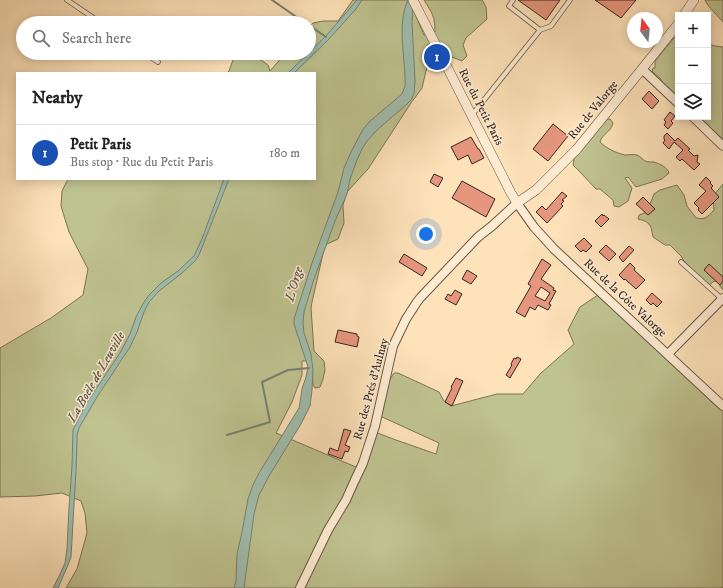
<!DOCTYPE html>
<meta charset="utf-8">
<style>
body{margin:0;font-family:"IM FELL DW Pica",serif;background:#f6f6f6;color:#222}
.controls{position:absolute;right:12px;top:12px;display:grid;overflow:hidden;border-radius:0px;box-shadow:0 2px 10px #0003}
.controls button{width:36px;height:36px;display:grid;place-items:center;padding:0;border:0;border-bottom:1px solid #e0e0e0;background:#fff;color:#222;font:20px sans-serif}
.compass{position:absolute;left:627px;top:12px;width:36px;height:36px;border-radius:50%;background:#fff;box-shadow:0 2px 10px #0003;rotate:345deg}
.you{position:absolute;left:426px;top:234px;width:14px;height:14px;margin:-10px;border:3px solid #fff;border-radius:50%;background:#1a73e8;box-shadow:0 0 0 6px #1a73e833}
.badge{display:grid;place-items:center;width:26px;height:26px;border-radius:50%;background:#8f2418;color:#fff;font-size:13px;font-weight:700}
.pin{position:absolute;translate:-50% -50%;border:2px solid #fff;box-shadow:0 1px 4px #0006}
.list{margin:0;padding:0;list-style:none}
h2{display:flex;justify-content:space-between;align-items:center;height:52px;margin:0;padding:0 16px;font-size:17px}
h2 small{font-size:13px;font-weight:400;color:#767676}
.list li{display:grid;grid-template-columns:26px 1fr auto;gap:12px;align-items:center;box-sizing:border-box;height:56px;padding:0 16px;border-top:1px solid #e0e0e0}
.list b{display:block;font-size:15px;white-space:nowrap}
.list p{margin:0;font-size:13px;white-space:nowrap;color:#767676}
.list em{font-size:13px;font-style:normal;color:#767676}
.icon{flex:none;width:22px;height:22px;fill:none;stroke:currentColor;stroke-width:2;stroke-linecap:round;stroke-linejoin:round}
.map{position:relative;flex:none;width:723px;height:588px;overflow:hidden}
.search{position:absolute;background:#fff;box-shadow:0 2px 10px #0003;left:16px;top:16px;width:300px;height:44px;display:flex;align-items:center;gap:10px;box-sizing:border-box;padding:0 14px;border-radius:22px;color:#767676;font-size:15px}
.panel{position:absolute;background:#fff;box-shadow:0 2px 10px #0003;left:16px;top:72px;width:300px;height:108px;border-radius:0px}
.map>svg:first-child{display:block}
.green{fill:#bfc390;stroke:#7a7458}
.water{fill:#a0beae;stroke:#768176}
.lines{fill:none;stroke-linecap:round;stroke-linejoin:round}
.stream{stroke:#768176;stroke-width:2}
.building{fill:#e6967e;stroke:#362621;fill-rule:evenodd}
.service-casing{stroke:#685547;stroke-width:5.5}
.minor-casing{stroke:#685547;stroke-width:10}
.tertiary-casing{stroke:#685547;stroke-width:10}
.service{stroke:#feecd2;stroke-width:4}
.minor{stroke:#feecd2;stroke-width:8}
.tertiary{stroke:#feecd2;stroke-width:9}
.labels{text-anchor:middle;dominant-baseline:central;stroke-width:3;stroke-linejoin:round;paint-order:stroke}
.street-label{font-size:12px;fill:#362621;stroke:#feecd2}
.water-label{font-size:13px;font-style:italic;fill:#56544b;stroke:#feecd2}
</style>
<div class="map">
<svg width="723" height="588" viewBox="0 0 723 588">
<rect width="100%" height="100%" fill="#fee2b9"/>
<filter id="stains"><feTurbulence type="fractalNoise" baseFrequency=".005" numOctaves="4"/><feColorMatrix values="0 0 0 0 .2 0 0 0 0 .09 0 0 0 0 .02 0 0 0 .5 -.17"/></filter>
<radialGradient id="worn" r=".72"><stop offset=".6" stop-color="#630" stop-opacity="0"/><stop offset="1" stop-color="#630" stop-opacity=".3"/></radialGradient>
<path class="green" d="M 353,0 L 407,0 L 411,4 L 424,35 L 435,32 C 435,16 432,13 424,0 L 482,0 L 486,7 L 487,19 L 466,38 L 463,45 L 467,56 L 462,61 L 442,53 L 433,44 L 427,45 L 429,58 L 422,88 L 411,103 L 368,169 L 347,192 L 343,205 L 344,223 L 338,239 L 325,245 L 312,302 L 311,308 L 314,351 L 324,361 L 325,370 L 323,379 L 320,387 L 315,388 L 313,385 L 312,366 L 307,361 L 302,361 L 302,375 L 292,402 L 276,433 L 363,470 L 375,432 L 396,440 L 436,454 L 439,443 L 380,416 L 387,384 L 394,373 L 398,373 L 439,392 L 444,401 L 451,406 L 497,394 L 523,394 L 540,374 L 574,344 L 568,330 L 580,307 L 598,295 L 723,409 L 723,588 L 66,588 L 77,569 L 87,533 L 85,513 L 81,501 L 62,493 L 35,496 L 0,497 L 0,348 L 51,318 L 83,295 L 88,269 L 69,232 L 61,206 L 62,191 L 68,179 L 315,179 L 315,73 L 227,73 L 229,71 L 233,60 L 238,53 L 251,53 L 268,65 L 270,71 L 286,53 L 309,53 L 309,27 L 313,23 L 323,21 L 338,21 Z
M 705,0 L 723,0 L 723,22 C 718,16 708,7 705,0 Z
M 678,33 L 678,98 L 662,83 L 661,79 L 652,71 L 653,68 L 655,68 L 655,61 Z
M 708,44 L 715,46 L 723,47 L 723,140 L 698,117 L 708,117 Z
M 607,119 L 610,119 L 613,123 C 612,131 602,134 600,142 C 606,148 616,153 625,155 C 629,155 633,154 637,155 C 640,156 642,159 645,161 C 648,162 651,162 654,162 C 660,164 667,167 669,173 L 662,179 L 636,187 L 628,177 L 625,178 L 632,188 L 628,201 L 619,207 L 614,206 L 613,200 L 600,189 L 596,189 L 581,173 L 573,165 L 574,159 Z
M 723,184 L 723,290 L 720,286 L 719,282 L 714,281 C 711,284 709,286 704,284 L 684,261 L 681,256 L 670,245 L 665,245 L 653,237 C 651,226 651,222 638,219 L 639,215 L 647,212 L 654,194 L 660,190 L 677,185 L 684,195 L 687,206 L 696,218 C 706,220 707,217 714,210 L 713,196 Z"/>
<path class="water" d="M 357,0 L 362,0 L 356,9 L 328,40 L 294,73 L 288,73 L 326,36 Z
M 408,0 L 412,0 L 413,2 L 412,22 L 415,81 L 414,94 L 411,100 L 406,105 L 377,130 L 367,141 L 362,149 L 357,160 L 350,179 L 347,194 L 335,221 L 313,282 L 304,312 L 303,323 L 304,333 L 311,354 L 313,370 L 312,390 L 310,406 L 301,424 L 269,476 L 259,495 L 254,514 L 244,588 L 234,588 L 236,581 L 237,554 L 242,532 L 248,499 L 253,485 L 259,473 L 299,408 L 300,403 L 302,389 L 306,377 L 308,367 L 294,324 L 294,319 L 312,263 L 338,192 L 344,168 L 351,152 L 362,131 L 369,122 L 402,94 L 405,86 C 406,58 396,25 408,0 Z
M 224,179 L 229,179 L 199,255 L 195,261 L 182,273 L 159,291 L 149,302 L 144,312 L 137,332 L 130,347 L 97,397 L 79,428 L 77,435 L 77,442 L 76,470 L 71,557 L 68,565 L 58,588 L 53,588 L 60,574 L 65,563 L 67,549 L 69,508 L 72,466 L 73,430 L 86,404 L 120,353 L 130,334 L 136,317 L 144,302 L 149,295 L 161,283 L 178,271 L 194,256 L 202,239 Z"/>
<g class="lines">
<path class="stream" d="M 272,0 L 305,23
M 309,25 L 326,37
M 227,435 L 270,422 L 262,382 L 288,370 L 309,368"/>
</g>
<path class="building" d="M 518,0 L 560,0 L 546,20 Z
M 595,0 L 636,0 L 621,18 Z
M 649,91 L 659,101 L 652,109 L 642,99 Z
M 670,112 L 675,116 L 671,121 L 673,123 L 668,129 L 664,125 L 666,122 L 664,120 Z
M 553,124 L 568,136 L 548,161 L 533,149 Z
M 667,133 L 675,141 L 678,138 L 690,149 L 688,150 L 694,156 L 698,155 L 697,162 L 700,164 L 694,170 L 682,159 L 680,161 L 676,157 L 683,150 L 674,142 L 669,149 L 663,143 L 665,140 L 664,139 L 664,136 Z
M 471,137 L 478,149 L 479,149 L 484,158 L 472,164 L 468,155 L 458,160 L 451,147 Z
M 434,174 L 443,178 L 438,187 L 430,182 Z
M 706,177 L 711,182 L 710,183 L 713,186 L 711,188 L 719,197 L 702,214 L 698,210 L 699,208 L 694,203 L 706,191 L 699,185 Z
M 462,181 L 495,199 L 486,217 L 452,198 Z
M 562,192 L 567,196 L 562,200 L 564,201 L 561,204 L 563,206 L 547,223 L 536,212 L 542,206 L 546,210 Z
M 643,197 L 655,209 L 648,215 L 636,204 Z
M 602,214 L 603,216 L 604,215 L 609,219 L 601,227 L 595,221 Z
M 584,238 L 592,246 L 586,252 L 583,250 L 581,252 L 575,246 Z
M 606,245 L 616,254 L 609,261 L 599,252 Z
M 629,246 L 634,250 L 623,262 L 619,257 Z
M 404,254 L 427,268 L 422,276 L 399,262 Z
M 542,259 L 551,265 L 541,279 L 554,288 L 553,290 L 556,291 L 549,304 L 551,305 L 548,310 L 538,305 L 535,310 L 530,307 L 525,317 L 516,312 L 531,286 L 528,284 ZM 541,287 L 550,293 L 545,301 L 535,296 Z
M 630,263 L 635,268 L 634,270 L 645,280 L 636,289 L 625,279 L 624,280 L 619,275 Z
M 709,264 L 723,277 L 723,281 L 720,285 L 704,270 Z
M 467,270 L 477,276 L 471,284 L 462,279 Z
M 455,290 L 462,294 L 456,305 L 445,299 L 448,294 L 451,296 Z
M 652,293 L 662,302 L 657,307 L 653,303 L 651,305 L 646,300 Z
M 338,330 L 357,334 L 357,336 L 359,337 L 357,347 L 335,342 Z
M 517,357 L 521,359 L 520,361 L 510,378 L 506,375 L 512,365 L 511,364 L 514,358 L 516,359 Z
M 456,378 L 463,381 L 452,406 L 445,402 L 452,388 L 451,387 Z
M 344,429 L 351,431 L 345,445 L 350,447 L 348,452 L 345,451 L 342,459 L 328,454 L 330,448 L 338,451 Z"/>
<g class="lines">
<g class="service-casing">
<path id="service" d="M 67,0 L 101,23
M 540,30 L 551,26 L 570,0
M 144,53 L 158,62
M 472,115 L 540,30 L 509,6 L 513,0
M 681,262 L 722,299"/>
</g>
<g class="minor-casing">
<path id="minor" d="M 642,69 L 678,103
M 693,117 L 723,146
M 668,354 L 723,298
M 300,588 L 328,530 L 346,500 L 354,482 L 363,463 L 375,426 L 393,346 L 406,319 L 417,302 L 421,297 L 478,237 L 492,226 L 517,203 L 534,227 L 554,249 L 723,406"/>
</g>
<g class="tertiary-casing">
<path id="tertiary" d="M 413,0 L 511,193 L 517,203 L 536,190 L 577,149 L 642,69 L 678,24
M 684,15 L 694,0"/>
</g>
<use href="#service" class="service"/>
<use href="#minor" class="minor"/>
<use href="#tertiary" class="tertiary"/>
</g>
<g class="labels">
<g class="street-label">
<text transform="translate(481 107) rotate(63)">Rue du Petit Paris</text>
<text transform="translate(593 110) rotate(-51)">Rue de Valorge</text>
<text transform="translate(625 298) rotate(43)">Rue de la Côte Valorge</text>
<text transform="translate(371 389) rotate(-75)">Rue des Prés d'Aulnay</text>
</g>
<g class="water-label">
<text transform="translate(294 284) rotate(-74)">L'Orge</text>
<text transform="translate(96 377) rotate(-60)">La Boële de Leuville</text>
</g>
</g>
<rect width="100%" height="100%" filter="url(#stains)"/>
<rect width="100%" height="100%" fill="url(#worn)"/>
</svg>
<div class="controls">
<button>+</button>
<button>−</button>
<button><svg class="icon" aria-label="layers" viewBox="0 0 24 24"><path d="M12 4l9 5-9 5-9-5zM3 14l9 5 9-5"/></svg></button>
</div>
<svg class="compass" viewBox="-18 -18 36 36"><path d="M0-13l5 13h-10z" fill="#e53935"/><path d="M0 13l5-13h-10z" fill="#767676"/></svg>
<div class="you"></div>
<div class="pin badge" style="left:437px;top:57px;background:#1a4fb4">1</div>
<div class="search"><svg class="icon" aria-label="search" viewBox="0 0 24 24"><circle cx="10" cy="10" r="6"/><path d="M15 15l6 6"/></svg>Search here</div>
<section class="panel">
<h2>Nearby<small></small></h2>
<ul class="list">
<li><span class="badge" style="background:#1a4fb4">1</span><div><b>Petit Paris</b><p>Bus stop · Rue du Petit Paris</p></div><em>180 m</em></li>
</ul>
</section>
</div>
